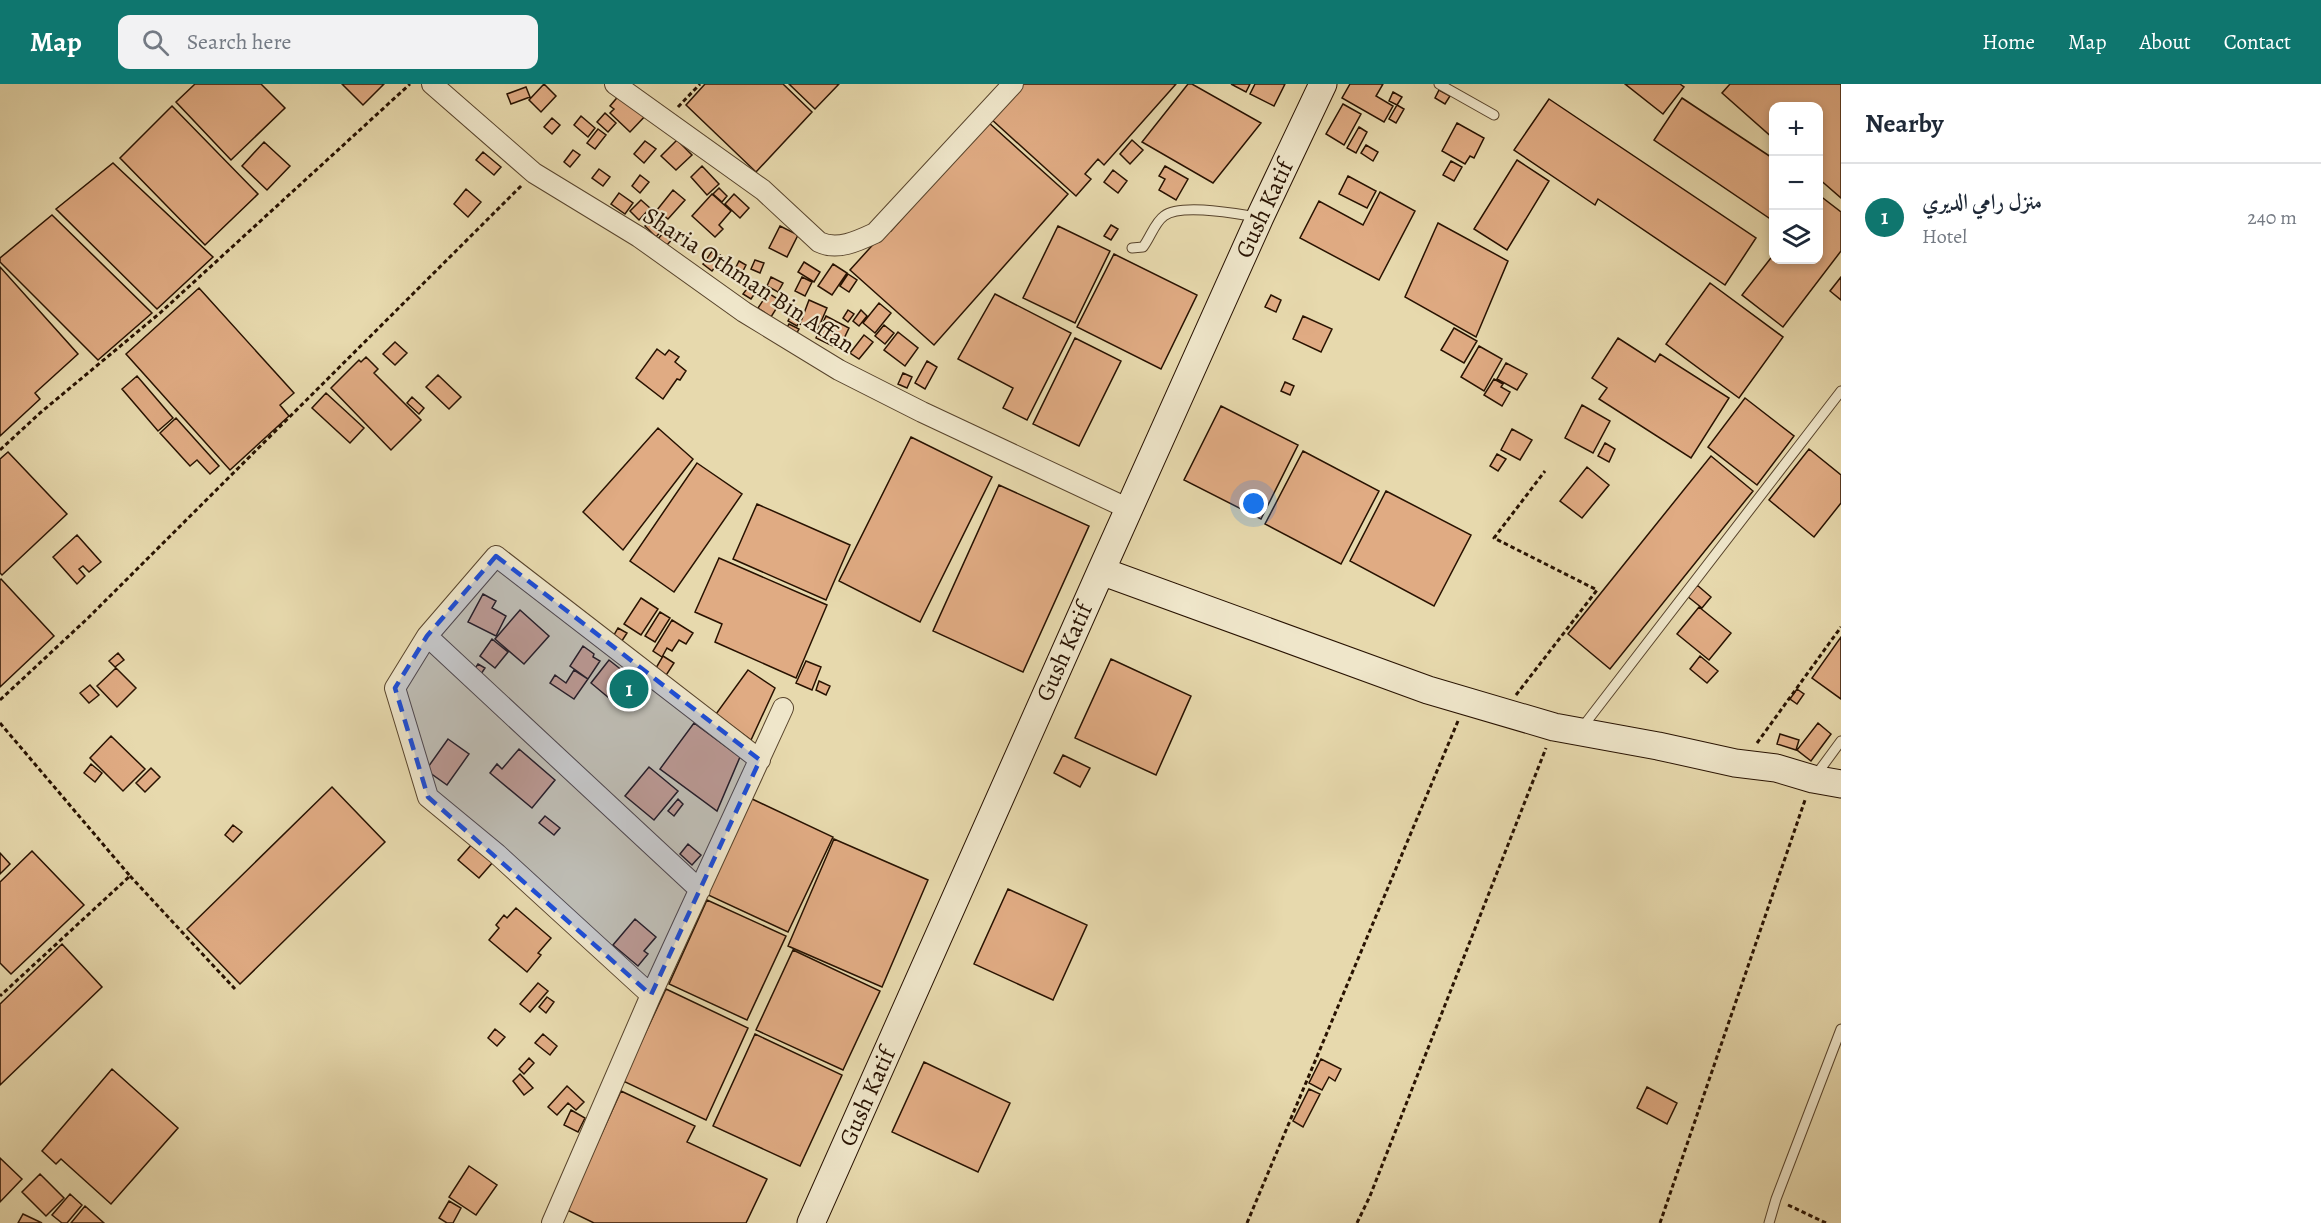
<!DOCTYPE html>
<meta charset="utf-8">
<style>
body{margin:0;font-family:Alegreya,Amiri,serif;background:#f2f2f3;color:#1f2937}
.controls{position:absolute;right:18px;top:18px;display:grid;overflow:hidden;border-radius:12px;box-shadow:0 3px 9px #0003}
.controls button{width:54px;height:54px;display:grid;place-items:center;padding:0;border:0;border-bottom:2px solid #e0e1e3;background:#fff;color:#1f2937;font:30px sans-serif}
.you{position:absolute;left:1254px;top:420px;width:21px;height:21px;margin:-15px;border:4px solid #fff;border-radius:50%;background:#1a73e8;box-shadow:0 0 0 9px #1a73e833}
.badge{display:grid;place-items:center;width:39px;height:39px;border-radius:50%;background:#0f766e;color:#fff;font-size:20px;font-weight:700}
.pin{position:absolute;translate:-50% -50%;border:3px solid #fff;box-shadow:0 2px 6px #0006}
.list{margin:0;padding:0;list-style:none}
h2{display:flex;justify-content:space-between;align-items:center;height:78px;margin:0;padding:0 24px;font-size:26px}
h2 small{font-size:20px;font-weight:400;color:#747a83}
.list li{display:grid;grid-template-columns:39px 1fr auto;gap:18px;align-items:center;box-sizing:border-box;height:108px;padding:0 24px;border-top:2px solid #e0e1e3}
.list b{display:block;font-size:22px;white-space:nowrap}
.list p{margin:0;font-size:20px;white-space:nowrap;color:#747a83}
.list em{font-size:20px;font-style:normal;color:#747a83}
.icon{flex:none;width:33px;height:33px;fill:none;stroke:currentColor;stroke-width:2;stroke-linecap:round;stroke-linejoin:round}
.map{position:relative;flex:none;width:1841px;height:1139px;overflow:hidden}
header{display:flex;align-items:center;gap:36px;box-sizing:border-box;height:84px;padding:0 30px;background:#0f766e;color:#fff}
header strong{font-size:28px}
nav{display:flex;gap:33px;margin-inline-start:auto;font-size:21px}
.search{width:420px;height:54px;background:#f2f2f3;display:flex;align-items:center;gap:15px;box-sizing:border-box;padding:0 21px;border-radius:12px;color:#747a83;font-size:22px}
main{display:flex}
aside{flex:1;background:#fff}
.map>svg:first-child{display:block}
.building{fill:#e0ab83;stroke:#281201;stroke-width:1.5}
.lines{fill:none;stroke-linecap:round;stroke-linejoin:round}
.lane-casing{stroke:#58442c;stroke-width:11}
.street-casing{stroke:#58442c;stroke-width:22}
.secondary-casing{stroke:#281201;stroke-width:29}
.path{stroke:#281201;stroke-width:3;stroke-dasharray:4.5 3;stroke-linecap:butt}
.lane{stroke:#efe6ca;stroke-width:9}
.street{stroke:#efe6ca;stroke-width:20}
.secondary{stroke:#efe6ca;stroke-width:27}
.marked{fill:#1d4ed8;fill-opacity:0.2;stroke:#1d4ed8;stroke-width:4.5;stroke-dasharray:12 8;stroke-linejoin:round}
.labels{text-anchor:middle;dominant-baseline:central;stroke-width:4.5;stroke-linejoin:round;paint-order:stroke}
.street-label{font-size:24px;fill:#281201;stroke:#efe6ca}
</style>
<header>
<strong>Map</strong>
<div class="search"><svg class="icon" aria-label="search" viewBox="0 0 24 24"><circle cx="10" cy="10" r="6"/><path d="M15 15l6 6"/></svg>Search here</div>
<nav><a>Home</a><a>Map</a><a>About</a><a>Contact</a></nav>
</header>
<main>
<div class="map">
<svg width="1841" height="1139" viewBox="0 0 1841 1139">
<rect width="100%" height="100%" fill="#e7d9ad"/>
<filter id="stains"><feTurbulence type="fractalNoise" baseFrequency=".00333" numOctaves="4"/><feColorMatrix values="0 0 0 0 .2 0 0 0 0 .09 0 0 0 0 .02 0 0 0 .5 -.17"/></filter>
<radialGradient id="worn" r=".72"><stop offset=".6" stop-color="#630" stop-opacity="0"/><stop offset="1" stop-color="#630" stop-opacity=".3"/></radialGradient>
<path class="building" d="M 195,0 L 261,0 L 285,24 L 231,76 L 176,18 Z
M 342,0 L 384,0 L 363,21 Z
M 544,0 L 556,12 L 541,28 L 529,16 Z
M 705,0 L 783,0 L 812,28 L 756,88 L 686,21 Z
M 789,0 L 839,0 L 815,25 Z
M 1020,0 L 1176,0 L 1104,81 L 1098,75 L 1085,90 L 1091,95 L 1076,112 L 990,34 Z
M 1188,0 L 1192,0 L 1261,39 L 1213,99 L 1142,58 Z
M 1231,0 L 1250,0 L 1246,8 Z
M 1255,0 L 1285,0 L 1274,22 L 1250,10 Z
M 1350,0 L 1383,0 L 1376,12 L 1393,22 L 1384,38 L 1342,14 Z
M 1625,0 L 1680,0 L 1684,3 L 1663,30 Z
M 1730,0 L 1841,0 L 1841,114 L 1818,94 L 1818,22 L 1774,22 L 1774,55 L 1722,9 Z
M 526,3 L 530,13 L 511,20 L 507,10 Z
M 1439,6 L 1450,12 L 1445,20 L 1435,14 Z
M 1393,8 L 1402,13 L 1397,21 L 1389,17 Z
M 621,9 L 647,30 L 630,48 L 610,29 L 614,25 L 610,22 Z
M 1682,14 L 1774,75 L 1774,127 L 1769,134 L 1654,56 Z
M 1549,15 L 1756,154 L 1725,201 L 1598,115 L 1595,121 L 1514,66 Z
M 1343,20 L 1361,30 L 1344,61 L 1326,50 Z
M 1397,21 L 1404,25 L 1396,39 L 1389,35 Z
M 172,22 L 258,110 L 205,161 L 120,74 Z
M 605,29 L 616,39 L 608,48 L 597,38 Z
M 581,32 L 595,44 L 588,53 L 574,41 Z
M 552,34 L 560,41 L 552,50 L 544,43 Z
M 988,38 L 1068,110 L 934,261 L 850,186 L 888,144 L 891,147 Z
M 1457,39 L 1484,54 L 1474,74 L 1470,72 L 1465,80 L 1442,67 Z
M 1359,43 L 1367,48 L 1356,69 L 1347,64 Z
M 598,45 L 606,51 L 595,65 L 587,59 Z
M 677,56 L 692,71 L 676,86 L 661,72 Z
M 1132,56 L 1143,66 L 1130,80 L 1120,70 Z
M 645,57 L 656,65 L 644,79 L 634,70 Z
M 264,58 L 290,82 L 267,106 L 242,82 Z
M 1366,61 L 1378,68 L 1373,77 L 1361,69 Z
M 573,66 L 580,71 L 570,83 L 564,78 Z
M 483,68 L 501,83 L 494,91 L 476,76 Z
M 1517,76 L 1549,97 L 1507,166 L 1474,145 Z
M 1451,77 L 1462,83 L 1454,97 L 1443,91 Z
M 113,79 L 213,173 L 157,225 L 56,125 Z
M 702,82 L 719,100 L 707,111 L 691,93 Z
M 1165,82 L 1188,95 L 1176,116 L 1159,106 L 1165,95 L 1159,92 Z
M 599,85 L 610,93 L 603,102 L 592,94 Z
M 1113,86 L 1127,97 L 1118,109 L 1104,98 Z
M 640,91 L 649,98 L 640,109 L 632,102 Z
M 1348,92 L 1376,107 L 1367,124 L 1339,110 Z
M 719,104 L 727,112 L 722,118 L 713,110 Z
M 466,105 L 481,118 L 468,133 L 454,120 Z
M 673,106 L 685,116 L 668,135 L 657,126 Z
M 1380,108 L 1415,127 L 1379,196 L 1300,154 L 1319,117 L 1363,141 Z
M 619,109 L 633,119 L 625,130 L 611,120 Z
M 712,110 L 731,127 L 719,141 L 723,145 L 715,153 L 692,132 Z
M 734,110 L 749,124 L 740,134 L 725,120 Z
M 1819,111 L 1841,128 L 1841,167 L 1783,243 L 1742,211 L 1774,170 L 1774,176 L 1818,176 Z
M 641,116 L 650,124 L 639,136 L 630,127 Z
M 52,131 L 152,229 L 98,276 L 0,178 L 0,174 Z
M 653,133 L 664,144 L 656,153 L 645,142 Z
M 1438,139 L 1508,177 L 1476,253 L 1405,213 Z
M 1111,141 L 1118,145 L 1111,156 L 1104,152 Z
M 669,142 L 677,150 L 666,162 L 658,155 Z
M 780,142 L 798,151 L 787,173 L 769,164 Z
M 1058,142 L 1110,167 L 1075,239 L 1023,214 Z
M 713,166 L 723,173 L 712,187 L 703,180 Z
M 1114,170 L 1197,211 L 1161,285 L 1077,243 Z
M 755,176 L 764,179 L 760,189 L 751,185 Z
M 739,177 L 746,181 L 741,191 L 734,187 Z
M 804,178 L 820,188 L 814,198 L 798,188 Z
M 833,180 L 847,189 L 832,211 L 818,202 Z
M 0,183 L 78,270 L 35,309 L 40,315 L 0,352 Z
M 848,190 L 857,196 L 849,208 L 840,202 Z
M 771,193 L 783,199 L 778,208 L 767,202 Z
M 802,193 L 812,198 L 805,212 L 795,207 Z
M 1841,193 L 1841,216 L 1830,207 Z
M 752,198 L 759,203 L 751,215 L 743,210 Z
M 1710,199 L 1783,253 L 1739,314 L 1666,260 Z
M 199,204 L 294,309 L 280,321 L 289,332 L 230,386 L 126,270 Z
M 768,209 L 781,217 L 771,233 L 758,224 Z
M 995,210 L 1071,249 L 1027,336 L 1003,324 L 1013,304 L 958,275 Z
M 1271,211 L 1281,216 L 1276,228 L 1265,223 Z
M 809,216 L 827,224 L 817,247 L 800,240 Z
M 879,219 L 891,229 L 875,249 L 863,239 Z
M 848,226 L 854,230 L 848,238 L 843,234 Z
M 861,226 L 867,232 L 859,242 L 853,237 Z
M 791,231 L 800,235 L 797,242 L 788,237 Z
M 826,232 L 849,244 L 839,265 L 816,254 Z
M 1303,232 L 1332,245 L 1321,268 L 1293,255 Z
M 789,240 L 799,245 L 795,252 L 785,247 Z
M 884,241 L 894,249 L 885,260 L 875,252 Z
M 1454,244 L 1477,257 L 1464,279 L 1441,266 Z
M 898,248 L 918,264 L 905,282 L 884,266 Z
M 864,251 L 873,258 L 859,275 L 850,269 Z
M 1075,254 L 1121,277 L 1079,362 L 1033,340 Z
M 1618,254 L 1655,278 L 1660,270 L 1729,314 L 1691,374 L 1599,315 L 1607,304 L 1592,294 Z
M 395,258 L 407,269 L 395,281 L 383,270 Z
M 1479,262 L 1502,275 L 1484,307 L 1461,293 Z
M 657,265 L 665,271 L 669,266 L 679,273 L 675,278 L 686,287 L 680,296 L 677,295 L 663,315 L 636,294 Z
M 366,273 L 378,285 L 374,289 L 421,336 L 391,366 L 331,304 L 359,276 L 361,278 Z
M 927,277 L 937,283 L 925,305 L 915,299 Z
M 1506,279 L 1527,290 L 1517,306 L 1497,295 Z
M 903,289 L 912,293 L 907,304 L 898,300 Z
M 438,291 L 461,313 L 449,325 L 426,303 Z
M 137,292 L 173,334 L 158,347 L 122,305 Z
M 1494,295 L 1503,300 L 1501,303 L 1510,308 L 1502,322 L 1484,311 Z
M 1285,298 L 1294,302 L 1290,311 L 1281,307 Z
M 326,309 L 364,344 L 350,359 L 312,324 Z
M 412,313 L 424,324 L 419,330 L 407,319 Z
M 1745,314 L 1794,352 L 1757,401 L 1708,363 Z
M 1582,321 L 1610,337 L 1593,369 L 1565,354 Z
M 1221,322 L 1298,361 L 1261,435 L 1184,396 Z
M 176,334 L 219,382 L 210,390 L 197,376 L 190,382 L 160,349 Z
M 658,344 L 693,375 L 623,466 L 583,428 Z
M 1512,345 L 1532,356 L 1520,376 L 1501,366 Z
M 911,353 L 992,393 L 920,538 L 839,497 Z
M 1605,359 L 1615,365 L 1609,378 L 1598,372 Z
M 1809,365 L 1841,391 L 1841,419 L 1814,453 L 1769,416 Z
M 1303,367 L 1379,407 L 1341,480 L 1265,440 Z
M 8,368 L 67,430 L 2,491 L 0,489 L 0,375 Z
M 1497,370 L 1506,375 L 1498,387 L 1490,382 Z
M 1711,372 L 1753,407 L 1610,585 L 1568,550 Z
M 697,379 L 742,410 L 674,508 L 630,477 Z
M 1587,383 L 1609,401 L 1582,434 L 1560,417 Z
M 999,401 L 1089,442 L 1023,588 L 933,547 Z
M 1386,407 L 1471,451 L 1434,522 L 1350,477 Z
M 757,420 L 850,461 L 826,516 L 733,475 Z
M 77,451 L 101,478 L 89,488 L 83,482 L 79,485 L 85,492 L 77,500 L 53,473 Z
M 719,474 L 827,521 L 796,594 L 715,558 L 722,540 L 695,528 Z
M 1,495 L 54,552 L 0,603 L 0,496 Z
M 1697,501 L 1711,513 L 1702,524 L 1687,512 Z
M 483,510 L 496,517 L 492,524 L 506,532 L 496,552 L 468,538 Z
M 641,514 L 658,525 L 641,551 L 624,540 Z
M 1699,523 L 1731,549 L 1709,576 L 1677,550 Z
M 520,526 L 549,552 L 524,580 L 495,555 Z
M 660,528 L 670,534 L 655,558 L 645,552 Z
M 672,536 L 693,549 L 686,560 L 679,556 L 672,567 L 667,564 L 662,573 L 653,567 Z
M 618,544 L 627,549 L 618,563 L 610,558 Z
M 1841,553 L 1841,615 L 1812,594 Z
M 492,555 L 508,568 L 495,584 L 480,572 Z
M 583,562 L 594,570 L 593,573 L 600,577 L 588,595 L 570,582 Z
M 118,569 L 124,576 L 115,583 L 109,577 Z
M 663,572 L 674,579 L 663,596 L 653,589 Z
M 1700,572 L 1718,587 L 1707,599 L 1690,585 Z
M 1111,575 L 1191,612 L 1156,691 L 1075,654 Z
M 609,576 L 628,591 L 609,614 L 591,599 Z
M 806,577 L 821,583 L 812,606 L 796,599 Z
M 478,580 L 485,584 L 479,593 L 472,589 Z
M 116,584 L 136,604 L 117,623 L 97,602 Z
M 574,586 L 588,595 L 574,615 L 550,599 L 555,591 L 566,599 Z
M 748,586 L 775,604 L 751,656 L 716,630 Z
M 819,597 L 830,602 L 826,611 L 816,606 Z
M 90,601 L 99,611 L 89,619 L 80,609 Z
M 622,602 L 632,610 L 622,622 L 613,614 Z
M 1797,605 L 1804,610 L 1797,620 L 1790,615 Z
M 694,639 L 740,673 L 717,727 L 660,685 Z
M 1818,639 L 1831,650 L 1811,677 L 1797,666 Z
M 1780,650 L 1799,656 L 1796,666 L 1777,660 Z
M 111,652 L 145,685 L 123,707 L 90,674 Z
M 448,655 L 469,670 L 447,701 L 426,686 Z
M 519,665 L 555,696 L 532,724 L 490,689 L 497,680 L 502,685 Z
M 1063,671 L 1090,684 L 1080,703 L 1054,689 Z
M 91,680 L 102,689 L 95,698 L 84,689 Z
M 649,683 L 678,707 L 654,736 L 625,712 Z
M 151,684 L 160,693 L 145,708 L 136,699 Z
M 332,703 L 385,758 L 240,900 L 187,845 Z
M 750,714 L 833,753 L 788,848 L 706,810 Z
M 678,715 L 683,720 L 674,732 L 668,727 Z
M 545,732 L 560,744 L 554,751 L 539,739 Z
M 233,741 L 242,748 L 233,758 L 225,751 Z
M 834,755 L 928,796 L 882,903 L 788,862 Z
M 472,760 L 493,778 L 479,794 L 458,776 Z
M 688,760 L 701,771 L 692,781 L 680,770 Z
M 32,767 L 84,821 L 11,890 L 0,879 L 0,798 Z
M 0,769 L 10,780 L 0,790 Z
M 1008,805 L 1087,841 L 1053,916 L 974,880 Z
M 707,816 L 786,852 L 747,936 L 669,900 Z
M 516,824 L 551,854 L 538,869 L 541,871 L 527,888 L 489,856 L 499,844 L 496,841 L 504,831 L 507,834 Z
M 635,835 L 656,853 L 644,867 L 648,870 L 638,882 L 613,861 Z
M 62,860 L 102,903 L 0,1001 L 0,920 Z
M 793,866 L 880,907 L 843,986 L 756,946 Z
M 538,899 L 548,907 L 530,928 L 520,920 Z
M 666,905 L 748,944 L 706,1036 L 623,997 Z
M 547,913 L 554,918 L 546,929 L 539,923 Z
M 495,945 L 505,953 L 497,962 L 488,954 Z
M 543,950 L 557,962 L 550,971 L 535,959 Z
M 755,950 L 842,991 L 800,1082 L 713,1042 Z
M 529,974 L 534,979 L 524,990 L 519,985 Z
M 1321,975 L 1341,985 L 1335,997 L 1329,993 L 1322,1006 L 1309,999 Z
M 924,978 L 1010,1019 L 978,1088 L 892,1048 Z
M 112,985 L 178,1044 L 111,1120 L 61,1075 L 56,1080 L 42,1067 Z
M 520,990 L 533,1004 L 524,1011 L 513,997 Z
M 567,1002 L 584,1018 L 576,1026 L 568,1019 L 557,1031 L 548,1023 Z
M 1647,1003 L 1677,1019 L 1667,1040 L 1637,1024 Z
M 1309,1005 L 1320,1010 L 1303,1043 L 1293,1037 Z
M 621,1007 L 695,1042 L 687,1058 L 767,1095 L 746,1139 L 594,1139 L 567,1126 Z
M 571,1026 L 585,1034 L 578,1048 L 564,1041 Z
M 0,1074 L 22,1095 L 0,1118 Z
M 469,1082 L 497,1101 L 476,1131 L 449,1113 Z
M 40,1090 L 64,1114 L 46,1132 L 22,1108 Z
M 70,1110 L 82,1121 L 67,1139 L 62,1139 L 52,1131 Z
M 449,1117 L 461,1124 L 453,1139 L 447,1139 L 439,1134 Z
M 85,1122 L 104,1139 L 71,1139 Z
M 23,1130 L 42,1139 L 18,1139 Z"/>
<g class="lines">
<g class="lane-casing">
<path id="lane" d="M 1439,0 L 1494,31
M 1132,164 L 1143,163 C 1150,154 1155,138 1164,132 C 1181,119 1237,130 1257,133
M 1581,645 L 1841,307
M 1816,691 L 1841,657
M 1769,1139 L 1776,1115 L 1841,945"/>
</g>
<g class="street-casing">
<path id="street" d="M 432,0 L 534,89 L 639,153 L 744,228 L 839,286 L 922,328 L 1129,425
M 615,0 L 763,106 L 819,158 C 837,167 858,157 875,149 L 1013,0
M 427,552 L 700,806
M 651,911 L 497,770 L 428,713 L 395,604 L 427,552 L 496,472 L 760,676
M 552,1139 L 651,911 L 783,624"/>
</g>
<g class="secondary-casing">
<path id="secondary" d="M 1101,487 L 1428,606 L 1554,643 L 1658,662 L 1735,679 L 1776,684 L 1813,695 L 1841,700
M 811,1139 L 1101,487 L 1260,133 L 1323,0"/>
</g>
<path class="path" d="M 678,23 L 700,0
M 0,366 L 40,329 L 160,229 L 410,0
M 1516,611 L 1597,506 L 1494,454 L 1545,387
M 0,616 L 88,534 L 522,101
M 0,639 L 130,792 L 0,912
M 1757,659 L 1841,543
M 130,792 L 235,905
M 1788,1121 L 1826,1139
M 1247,1139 L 1458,637
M 1357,1139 L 1370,1112 L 1546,664
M 1660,1139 L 1805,716"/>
<use href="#lane" class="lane"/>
<use href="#street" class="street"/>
<use href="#secondary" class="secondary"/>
</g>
<path class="marked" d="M 496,472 L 760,676 L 651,911 L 428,713 L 395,604 L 427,552 Z"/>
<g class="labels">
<g class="street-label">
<text transform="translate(1264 125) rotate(-65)">Gush Katif</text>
<text transform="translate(749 196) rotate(33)">Sharia Othman Bin Affan</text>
<text transform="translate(1064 568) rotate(-66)">Gush Katif</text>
<text transform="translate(867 1013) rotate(-66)">Gush Katif</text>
</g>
</g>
<rect width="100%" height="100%" filter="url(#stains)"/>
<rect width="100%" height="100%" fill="url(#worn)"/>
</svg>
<div class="controls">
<button>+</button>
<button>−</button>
<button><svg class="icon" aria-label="layers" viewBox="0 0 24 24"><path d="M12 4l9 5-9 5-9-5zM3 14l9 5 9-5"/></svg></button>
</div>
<div class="you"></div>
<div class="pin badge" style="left:629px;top:605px">1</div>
</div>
<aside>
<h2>Nearby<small></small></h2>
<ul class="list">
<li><span class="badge">1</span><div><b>منزل رامي الديري</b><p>Hotel</p></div><em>240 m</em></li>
</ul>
</aside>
</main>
